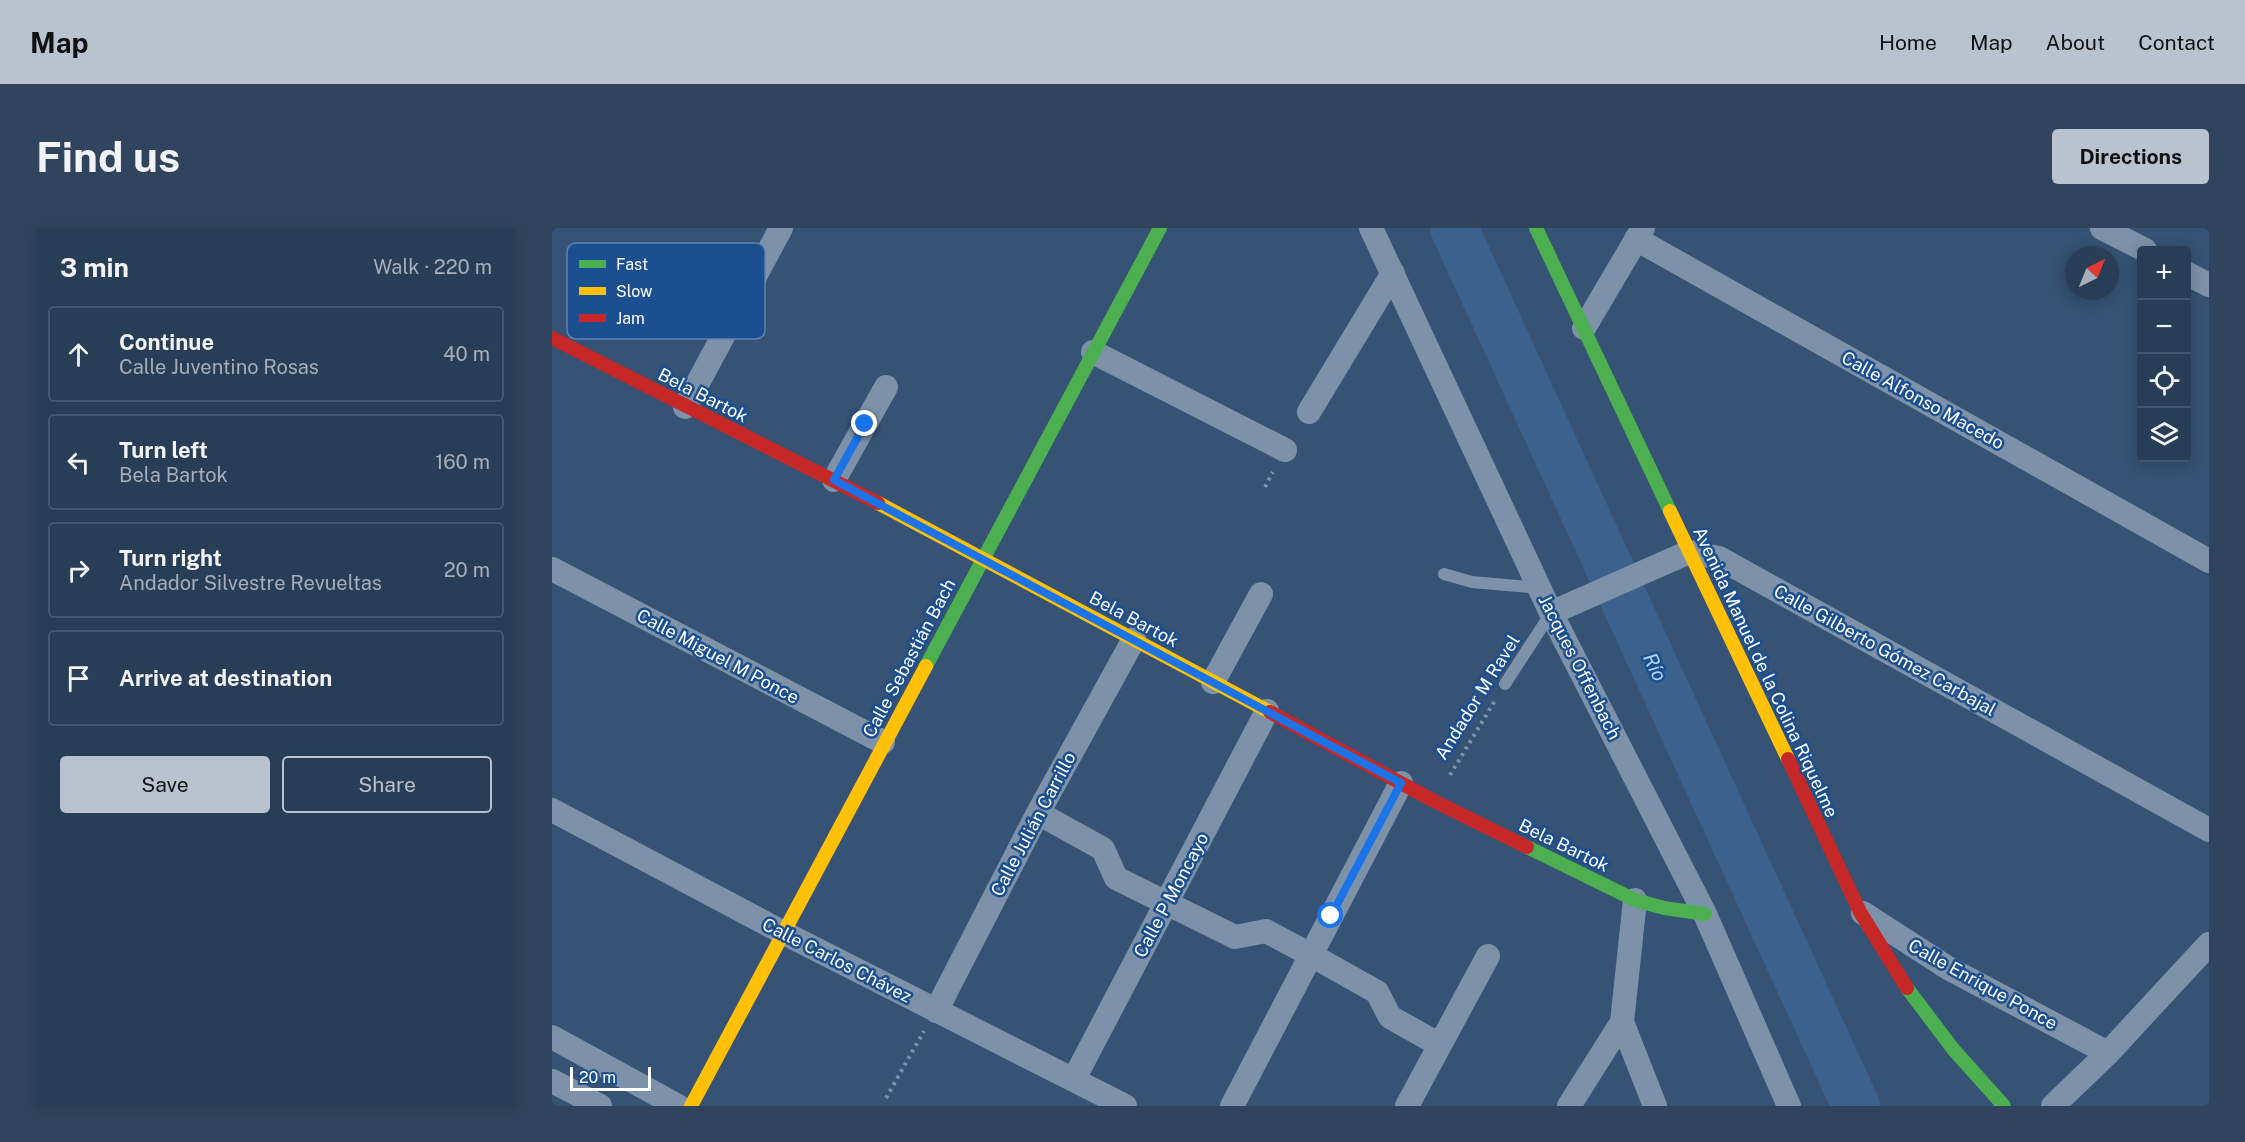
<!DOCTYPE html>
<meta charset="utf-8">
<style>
body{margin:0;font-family:"Public Sans",sans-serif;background:#30455d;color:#f1f3f6}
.controls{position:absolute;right:18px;top:18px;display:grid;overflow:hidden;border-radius:6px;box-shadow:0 3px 15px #0003}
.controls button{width:54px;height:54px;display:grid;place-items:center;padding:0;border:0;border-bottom:2px solid #44576d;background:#283e57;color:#f1f3f6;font:30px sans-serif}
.compass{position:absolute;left:1513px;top:18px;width:54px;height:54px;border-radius:50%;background:#283e57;box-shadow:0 3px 15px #0003;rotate:43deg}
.scale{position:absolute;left:18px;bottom:15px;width:81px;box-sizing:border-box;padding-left:6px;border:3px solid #fff;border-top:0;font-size:16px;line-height:21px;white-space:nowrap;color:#fff;-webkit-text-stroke:4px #1b4f8f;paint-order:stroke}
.stop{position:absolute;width:18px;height:18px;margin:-14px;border:4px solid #1a73e8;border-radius:50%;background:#fff}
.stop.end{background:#1a73e8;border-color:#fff;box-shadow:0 2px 6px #0008}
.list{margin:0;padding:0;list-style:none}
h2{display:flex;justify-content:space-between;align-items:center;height:78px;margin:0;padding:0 24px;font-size:26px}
h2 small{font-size:20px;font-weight:400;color:#a5aeba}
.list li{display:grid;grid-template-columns:39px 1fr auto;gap:18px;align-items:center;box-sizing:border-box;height:96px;margin:0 12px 12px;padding:0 12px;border:2px solid #44576d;border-radius:6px}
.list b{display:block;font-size:22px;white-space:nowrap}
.list p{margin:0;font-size:20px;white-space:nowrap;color:#a5aeba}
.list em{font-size:20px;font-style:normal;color:#a5aeba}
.actions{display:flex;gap:12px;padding:18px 24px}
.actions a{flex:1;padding:14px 0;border:2px solid #b9c2ce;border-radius:6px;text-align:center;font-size:21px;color:#b9c2ce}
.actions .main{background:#b9c2ce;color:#111}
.icon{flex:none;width:33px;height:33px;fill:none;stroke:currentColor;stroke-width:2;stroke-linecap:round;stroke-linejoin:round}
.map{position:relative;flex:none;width:1657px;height:878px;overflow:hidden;border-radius:6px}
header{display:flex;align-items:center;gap:36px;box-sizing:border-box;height:84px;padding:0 30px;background:#b9c2ce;color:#111}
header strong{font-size:28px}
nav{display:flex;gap:33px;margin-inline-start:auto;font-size:21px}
.intro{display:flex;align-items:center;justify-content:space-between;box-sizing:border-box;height:144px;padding:0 36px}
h1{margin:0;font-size:42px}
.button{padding:15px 27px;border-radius:6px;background:#b9c2ce;color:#111;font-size:21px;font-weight:700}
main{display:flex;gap:36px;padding:0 36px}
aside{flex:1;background:#283e57;border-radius:6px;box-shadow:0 3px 15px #0003}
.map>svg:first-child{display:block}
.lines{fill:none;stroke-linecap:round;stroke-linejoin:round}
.river{stroke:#3b618d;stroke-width:48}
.path{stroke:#7d92a8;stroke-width:4;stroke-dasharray:3 4.5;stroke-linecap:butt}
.lane{stroke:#7d92a8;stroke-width:12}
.street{stroke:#7d92a8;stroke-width:24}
.fast{stroke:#4caf50;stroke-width:14}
.slow{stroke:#ffc107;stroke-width:14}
.jam{stroke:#c62828;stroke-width:14}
.route{stroke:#1a73e8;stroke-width:8}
.labels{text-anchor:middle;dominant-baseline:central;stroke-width:5;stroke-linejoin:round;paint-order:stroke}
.street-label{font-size:18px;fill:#fff;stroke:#1b4f8f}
.water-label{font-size:20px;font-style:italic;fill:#b5d3f5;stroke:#1b4f8f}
.key{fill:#1b4f8f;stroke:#5f84b1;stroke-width:1.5}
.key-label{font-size:16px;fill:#fff}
</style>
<header>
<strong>Map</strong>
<nav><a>Home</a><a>Map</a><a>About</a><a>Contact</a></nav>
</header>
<div class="intro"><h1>Find us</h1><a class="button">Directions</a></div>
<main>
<aside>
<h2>3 min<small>Walk · 220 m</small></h2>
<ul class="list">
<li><svg class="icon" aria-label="ahead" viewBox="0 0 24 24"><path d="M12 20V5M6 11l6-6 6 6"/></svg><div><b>Continue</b><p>Calle Juventino Rosas</p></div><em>40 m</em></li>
<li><svg class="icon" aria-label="left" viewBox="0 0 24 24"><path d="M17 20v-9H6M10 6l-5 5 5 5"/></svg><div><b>Turn left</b><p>Bela Bartok</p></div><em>160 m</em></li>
<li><svg class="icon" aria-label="right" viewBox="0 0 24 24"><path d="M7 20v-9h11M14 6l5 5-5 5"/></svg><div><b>Turn right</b><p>Andador Silvestre Revueltas</p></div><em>20 m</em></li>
<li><svg class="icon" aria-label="arrive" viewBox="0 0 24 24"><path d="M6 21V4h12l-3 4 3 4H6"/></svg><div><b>Arrive at destination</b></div></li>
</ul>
<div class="actions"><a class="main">Save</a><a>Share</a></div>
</aside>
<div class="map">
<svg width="1657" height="878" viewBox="0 0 1657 878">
<rect width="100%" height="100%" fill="#365274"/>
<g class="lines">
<path class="river" d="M 902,0 L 1304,878"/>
<path class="path" d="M 713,259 L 721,244
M 898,547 L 944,471
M 334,870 L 372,803"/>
<path class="lane" d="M 892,346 L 920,354 L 988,360
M 953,456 L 999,385"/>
<path class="street" d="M 819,0 L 999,385 L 1153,686 L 1237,878
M 1550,0 L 1593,22
M 1084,11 L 1657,333
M 1634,45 L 1657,57
M 1032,100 L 1091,0
M 541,124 L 733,222
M 133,179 L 229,0
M 757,184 L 841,45
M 282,252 L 334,159
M 0,341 L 331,514
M 999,385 L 1137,324 L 1167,330 L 1657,602
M 661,454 L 709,366
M 0,582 L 230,704 L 573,878
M 486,585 L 551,621 L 564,650 L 683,709 L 714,703 L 759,727 L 825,764 L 838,789 L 888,817
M 1083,672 L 1070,794 L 1103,878
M 1311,685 L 1396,740 L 1556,825
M 384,783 L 486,585 L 582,411
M 0,809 L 126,878
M 522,851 L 715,483
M 0,853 L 48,878
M 680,878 L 849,555
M 855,878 L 936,728
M 1017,878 L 1070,794
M 1501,878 L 1556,825 L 1657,716"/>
<path class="fast" d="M 984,0 L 1118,283
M 374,438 L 608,0
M 975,619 L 1083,672 L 1112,680 L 1153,686
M 1355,760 L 1401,821 L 1452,878"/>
<path class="slow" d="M 326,275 L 718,484
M 1118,283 L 1236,531
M 139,878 L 374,438"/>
<path class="jam" d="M 0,110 L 326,275
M 718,484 L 882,573 L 975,619
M 1236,531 L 1308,684 L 1355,760"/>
</g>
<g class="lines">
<path class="route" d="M 313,196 L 282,252 L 849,555 L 779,688"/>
</g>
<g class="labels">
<g class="street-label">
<text transform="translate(151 167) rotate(27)">Bela Bartok</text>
<text transform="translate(1371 172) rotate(29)">Calle Alfonso Macedo</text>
<text transform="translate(582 391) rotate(28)">Bela Bartok</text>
<text transform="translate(1333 422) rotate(29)">Calle Gilberto Gómez Carbajal</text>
<text transform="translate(166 428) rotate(28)">Calle Miguel M Ponce</text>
<text transform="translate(357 430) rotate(-62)">Calle Sebastián Bach</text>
<text transform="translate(1028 439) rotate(63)">Jacques Offenbach</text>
<text transform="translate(1214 444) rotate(65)">Avenida Manuel de la Colina Riquelme</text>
<text transform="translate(925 469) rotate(-58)">Andador M Ravel</text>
<text transform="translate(481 596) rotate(-62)">Calle Julián Carrillo</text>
<text transform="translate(1012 617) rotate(26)">Bela Bartok</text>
<text transform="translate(619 667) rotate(-62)">Calle P Moncayo</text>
<text transform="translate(285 732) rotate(27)">Calle Carlos Chávez</text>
<text transform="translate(1431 756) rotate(29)">Calle Enrique Ponce</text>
</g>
<g class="water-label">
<text transform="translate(1103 439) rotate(65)">Río</text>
</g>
</g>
<rect x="15" y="15" width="198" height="96" rx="9" class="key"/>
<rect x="27" y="32" width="27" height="8" fill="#4caf50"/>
<rect x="27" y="59" width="27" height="8" fill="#ffc107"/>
<rect x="27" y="86" width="27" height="8" fill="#c62828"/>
<g class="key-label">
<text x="64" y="42">Fast</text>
<text x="64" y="69">Slow</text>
<text x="64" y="96">Jam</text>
</g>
</svg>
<div class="controls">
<button>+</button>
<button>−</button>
<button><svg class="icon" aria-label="locate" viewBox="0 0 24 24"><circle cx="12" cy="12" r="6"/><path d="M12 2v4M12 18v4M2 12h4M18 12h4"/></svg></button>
<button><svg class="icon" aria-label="layers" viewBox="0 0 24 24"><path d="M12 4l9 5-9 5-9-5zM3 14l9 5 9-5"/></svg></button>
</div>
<svg class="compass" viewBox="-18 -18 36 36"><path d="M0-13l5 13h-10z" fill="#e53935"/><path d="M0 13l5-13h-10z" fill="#a5aeba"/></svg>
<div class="scale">20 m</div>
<div class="stop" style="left:779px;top:688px"></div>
<div class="stop end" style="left:313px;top:196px"></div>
</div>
</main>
